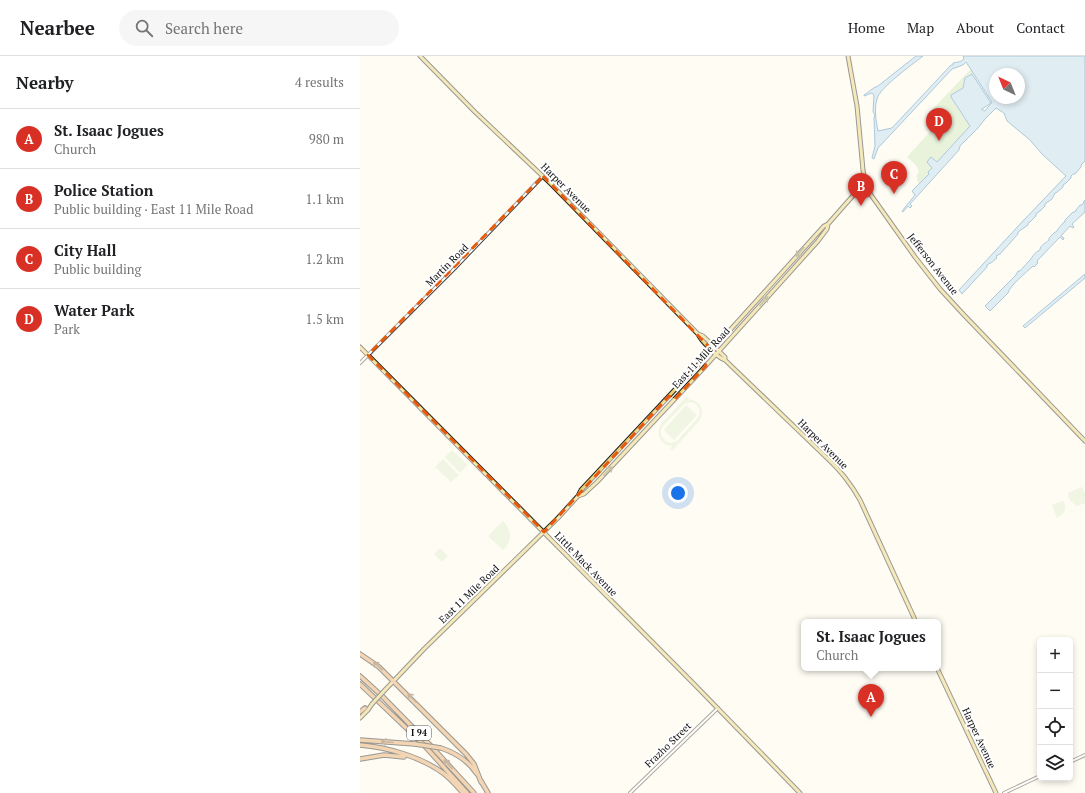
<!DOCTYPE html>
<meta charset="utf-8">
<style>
body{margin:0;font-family:"PT Serif",serif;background:#f6f6f6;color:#202124}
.controls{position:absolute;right:12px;bottom:12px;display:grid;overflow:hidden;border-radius:6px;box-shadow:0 2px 6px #0003}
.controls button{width:36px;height:36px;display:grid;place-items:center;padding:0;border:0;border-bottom:1px solid #e0e0e0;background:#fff;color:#202124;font:20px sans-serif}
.compass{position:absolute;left:629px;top:12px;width:36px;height:36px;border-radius:50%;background:#fff;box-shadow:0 2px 6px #0003;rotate:317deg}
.you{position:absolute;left:318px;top:437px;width:14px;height:14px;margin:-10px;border:3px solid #fff;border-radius:50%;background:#1a73e8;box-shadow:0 0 0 6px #1a73e833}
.badge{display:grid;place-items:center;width:26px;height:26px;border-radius:50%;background:#d93025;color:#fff;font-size:13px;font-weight:700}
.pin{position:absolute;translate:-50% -33px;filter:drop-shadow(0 1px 2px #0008)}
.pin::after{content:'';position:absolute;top:21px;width:14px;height:12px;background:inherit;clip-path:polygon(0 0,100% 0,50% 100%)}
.popup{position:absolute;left:441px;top:563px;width:140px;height:52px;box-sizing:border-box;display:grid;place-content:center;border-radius:6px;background:#fff;filter:drop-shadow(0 1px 3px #0005);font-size:13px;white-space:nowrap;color:#757577}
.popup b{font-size:15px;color:#202124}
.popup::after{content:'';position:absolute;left:50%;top:100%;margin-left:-8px;border:8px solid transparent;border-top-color:#fff}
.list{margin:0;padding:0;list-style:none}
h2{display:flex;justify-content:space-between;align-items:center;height:52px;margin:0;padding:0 16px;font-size:17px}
h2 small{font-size:13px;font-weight:400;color:#757577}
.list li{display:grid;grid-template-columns:26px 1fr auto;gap:12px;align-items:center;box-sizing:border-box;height:60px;padding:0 16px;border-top:1px solid #e0e0e0}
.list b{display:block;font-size:15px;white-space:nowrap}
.list p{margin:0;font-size:13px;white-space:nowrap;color:#757577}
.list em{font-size:13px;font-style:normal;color:#757577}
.icon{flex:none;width:22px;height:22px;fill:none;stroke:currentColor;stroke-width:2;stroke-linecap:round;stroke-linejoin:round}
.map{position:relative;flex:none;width:725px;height:737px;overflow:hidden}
header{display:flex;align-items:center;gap:24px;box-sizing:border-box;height:56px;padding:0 20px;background:#fff;border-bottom:1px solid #e0e0e0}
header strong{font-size:19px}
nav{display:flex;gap:22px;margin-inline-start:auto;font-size:14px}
.search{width:280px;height:36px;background:#f6f6f6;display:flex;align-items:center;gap:10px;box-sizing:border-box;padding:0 14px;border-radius:22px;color:#757577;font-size:15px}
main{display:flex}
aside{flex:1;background:#fff}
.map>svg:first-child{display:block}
.green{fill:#d1e6bf}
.pitch{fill:#e2eed0;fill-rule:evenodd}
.water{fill:#bcdbf1;stroke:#4a8cc0;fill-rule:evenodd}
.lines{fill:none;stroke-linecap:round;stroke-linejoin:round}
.minor-casing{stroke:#424242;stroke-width:4}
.major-casing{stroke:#202020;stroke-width:5}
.highway-casing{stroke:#202020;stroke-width:5.5}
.minor{stroke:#fff;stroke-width:2}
.major{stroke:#ebd375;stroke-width:3}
.highway{stroke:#e6a768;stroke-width:3.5}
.major-bridge-casing{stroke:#202020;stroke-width:5;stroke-linecap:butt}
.highway-bridge-casing{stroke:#202020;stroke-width:5.5;stroke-linecap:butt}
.major-bridge{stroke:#ebd375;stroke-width:3}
.highway-bridge{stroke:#e6a768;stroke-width:3.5}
.oneway{stroke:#887b47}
.oneway2{stroke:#856340}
.marked{fill:none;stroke:#e8590c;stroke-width:3;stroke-dasharray:8 5;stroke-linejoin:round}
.labels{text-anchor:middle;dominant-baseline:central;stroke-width:4;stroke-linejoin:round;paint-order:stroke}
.shield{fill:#fff;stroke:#575757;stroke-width:1}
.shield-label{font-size:9px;font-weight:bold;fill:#0f0f0f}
.street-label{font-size:10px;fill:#0f0f0f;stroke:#fff}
</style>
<header>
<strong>Nearbee</strong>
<div class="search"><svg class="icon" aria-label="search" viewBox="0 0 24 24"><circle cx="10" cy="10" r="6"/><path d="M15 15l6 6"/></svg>Search here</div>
<nav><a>Home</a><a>Map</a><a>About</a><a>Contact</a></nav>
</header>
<main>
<aside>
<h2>Nearby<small>4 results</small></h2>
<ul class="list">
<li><span class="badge">A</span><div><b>St. Isaac Jogues</b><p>Church</p></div><em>980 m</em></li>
<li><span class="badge">B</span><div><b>Police Station</b><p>Public building · East 11 Mile Road</p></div><em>1.1 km</em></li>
<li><span class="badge">C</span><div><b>City Hall</b><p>Public building</p></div><em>1.2 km</em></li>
<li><span class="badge">D</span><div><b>Water Park</b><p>Park</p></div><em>1.5 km</em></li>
</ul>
</aside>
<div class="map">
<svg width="725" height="737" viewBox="0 0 725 737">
<rect width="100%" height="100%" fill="#fefcf3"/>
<path class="green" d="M 611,13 L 614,17 L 605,22 L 603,32 L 591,39 L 591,41 L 610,70 L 577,106 L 571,101 L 567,106 L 572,112 L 569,118 L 559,128 C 557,124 555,120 559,116 L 556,109 L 547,101 L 578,67 L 568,58 Z"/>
<path class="pitch" d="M 327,340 L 329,342 L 328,343 C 340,344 346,355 339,365 L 312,395 L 310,393 L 312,390 C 300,389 295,378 301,368 ZM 330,346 C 338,347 342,354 338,362 L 317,385 L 311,387 L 305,385 L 301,379 L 301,374 L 303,370 L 324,348 Z
M 326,349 L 337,359 L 314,384 L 304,374 Z
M 92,394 L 108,409 L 100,417 L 85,401 Z
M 83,403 L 99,419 L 91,426 L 75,411 Z
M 722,431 L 725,437 L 725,447 L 717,450 C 711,446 708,443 708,437 Z
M 703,445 C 708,452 704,458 697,462 L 692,449 Z
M 143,465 C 152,474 152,486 143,494 L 129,481 L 129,479 Z
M 80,492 L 88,500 L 82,506 L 74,498 Z"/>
<path class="water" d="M 556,0 L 563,0 C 553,8 519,32 517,43 C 514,53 516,65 518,75 L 532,72 L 591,9 L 593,9 L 593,7 C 598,6 601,6 604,3 L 603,0 L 725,0 L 725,105 L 721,109 L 721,111 L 715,118 L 713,118 L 711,120 L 711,122 L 706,127 L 703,129 L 703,131 L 696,137 L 695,137 L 692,143 L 685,148 L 685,150 L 680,155 L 676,158 L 676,160 L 670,166 L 668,167 L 668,169 L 658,176 L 658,178 L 640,198 L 636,200 L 637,202 L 631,207 L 630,207 L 627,209 L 627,211 L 602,238 L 599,234 L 661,167 L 706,120 L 682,98 L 670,84 L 647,65 L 644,57 L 636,52 L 625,63 L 618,72 L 600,90 L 599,94 L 550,148 L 552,150 L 550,152 L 548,150 L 543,156 L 542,155 L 555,139 L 552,135 L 569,118 L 568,116 L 572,112 L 567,106 L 571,101 L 577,106 L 610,70 L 591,41 L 591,39 L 603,32 L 605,22 L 612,18 L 631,47 L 622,53 L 622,54 L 623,54 L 625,55 L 632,46 L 606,6 L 603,9 L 592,13 L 518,92 L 514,103 L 512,102 L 515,90 L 514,61 L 515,60 L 513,55 L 514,39 L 512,37 L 504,40 L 504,39 C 509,36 512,32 518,30 ZM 635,18 L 659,18 L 659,42 L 635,42 Z
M 725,144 L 725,156 L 712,168 L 714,171 L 713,172 L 710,170 L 701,180 L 704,182 L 703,184 L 700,181 L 677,205 L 678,207 L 674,211 L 673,210 C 666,217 650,229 648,237 L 630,255 L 625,250 L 656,219 L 658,215 L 660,215 C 663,211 667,208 670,204 C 673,200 675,196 680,194 C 680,189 686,187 689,184 L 689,182 L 694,177 L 697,175 L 698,173 L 704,166 L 705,166 L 705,164 L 713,156 L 715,156 L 716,154 L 720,149 L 722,149 Z
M 725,218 L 725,222 L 665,272 L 663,270 Z"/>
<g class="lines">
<g class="minor-casing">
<path id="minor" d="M 0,307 L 95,212 L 183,120
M 710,706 L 725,699
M 270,737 L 358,652
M 644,737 L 680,720"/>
</g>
<g class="major-casing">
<path id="major" d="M 60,0 L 115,56 L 191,128 L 338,278 C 341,285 358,302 365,304
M 488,0 L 497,50 L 503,114 L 505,126 L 511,139 L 555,201 L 580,233 L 604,259 L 725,385
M 338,278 L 343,280 L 365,301 L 365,304 L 468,403 C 481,415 491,428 500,444 L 556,566
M 0,291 L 335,629 L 440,737
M 218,440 L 224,438 L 237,426 L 341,315 L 458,185 L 467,173 L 468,168
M 577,612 L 636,737
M 25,634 L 64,593 L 198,462 L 218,440 L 221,434 L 352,294 L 464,170 L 468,168 L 505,126
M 0,662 L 8,654 L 12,648"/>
</g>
<g class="highway-casing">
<path id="highway" d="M 0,598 L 19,611 L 106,698 L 114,708 L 121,726
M 0,620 L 22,640 L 71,690 L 114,737
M 0,628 L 62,687 L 107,737
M 0,656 L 5,652
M 0,684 L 55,688
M 0,689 C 27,691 61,701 83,717 C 91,723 97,730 103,737
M 81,692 C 96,697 108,704 117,718
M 0,703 L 24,699 L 44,701
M 121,725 L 128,737"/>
</g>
<use href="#minor" class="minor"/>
<use href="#major" class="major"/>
<use href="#highway" class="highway"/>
<g class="major-bridge-casing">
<path id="major-bridge" d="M 12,648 L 25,634"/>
</g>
<g class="highway-bridge-casing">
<path id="highway-bridge" d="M 55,688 L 81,692"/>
</g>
<use href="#major-bridge" class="major-bridge"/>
<use href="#highway-bridge" class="highway-bridge"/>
</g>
<defs><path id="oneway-shaft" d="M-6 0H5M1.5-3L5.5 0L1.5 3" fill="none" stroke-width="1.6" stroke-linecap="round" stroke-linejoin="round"/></defs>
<g class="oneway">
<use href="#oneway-shaft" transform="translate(440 196) rotate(132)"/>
<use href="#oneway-shaft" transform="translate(404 245) rotate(-48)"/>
<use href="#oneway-shaft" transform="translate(248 415) rotate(-47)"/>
</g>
<g class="oneway2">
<use href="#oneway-shaft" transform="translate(18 610) rotate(-139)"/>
<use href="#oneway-shaft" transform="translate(52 642) rotate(-135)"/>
<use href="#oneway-shaft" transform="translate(27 686) rotate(-175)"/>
<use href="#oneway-shaft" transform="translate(88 708) rotate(-133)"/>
</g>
<path d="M0 0H725V737H0ZM 183,120 L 352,294 L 344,302 L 346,310 L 341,315 L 315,343 L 309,340 L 184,476 L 8,299 Z" fill="#fefcf3" fill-opacity=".55" fill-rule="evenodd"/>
<path class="marked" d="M 183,120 L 352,294 L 344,302 L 346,310 L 341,315 L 315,343 L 309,340 L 184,476 L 8,299 Z"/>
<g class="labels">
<rect class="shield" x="47" y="670" width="24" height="14" rx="3"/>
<g class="shield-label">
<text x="59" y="677">I 94</text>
</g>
<g class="street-label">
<text transform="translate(206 132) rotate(45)">Harper Avenue</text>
<text transform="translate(573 208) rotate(52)">Jefferson Avenue</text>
<text transform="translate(87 209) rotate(-45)">Martin Road</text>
<text transform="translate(341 302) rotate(-47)">East 11 Mile Road</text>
<text transform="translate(463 388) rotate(45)">Harper Avenue</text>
<text transform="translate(226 508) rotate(46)">Little Mack Avenue</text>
<text transform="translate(109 538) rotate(-44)">East 11 Mile Road</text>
<text transform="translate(619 682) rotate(65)">Harper Avenue</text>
<text transform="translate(308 689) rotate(-44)">Frazho Street</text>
</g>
</g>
</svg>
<div class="controls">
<button>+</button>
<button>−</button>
<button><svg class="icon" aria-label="locate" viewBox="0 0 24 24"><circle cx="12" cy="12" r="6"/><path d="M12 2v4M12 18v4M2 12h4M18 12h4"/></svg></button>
<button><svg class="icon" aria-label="layers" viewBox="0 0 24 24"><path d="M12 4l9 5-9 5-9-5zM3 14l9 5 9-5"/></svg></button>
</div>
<svg class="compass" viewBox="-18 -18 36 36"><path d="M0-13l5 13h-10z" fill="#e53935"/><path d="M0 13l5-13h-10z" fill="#757577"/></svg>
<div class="you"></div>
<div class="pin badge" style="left:511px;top:661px">A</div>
<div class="popup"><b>St. Isaac Jogues</b>Church</div>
<div class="pin badge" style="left:501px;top:150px">B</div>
<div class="pin badge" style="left:534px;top:138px">C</div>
<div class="pin badge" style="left:579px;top:85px">D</div>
</div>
</main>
